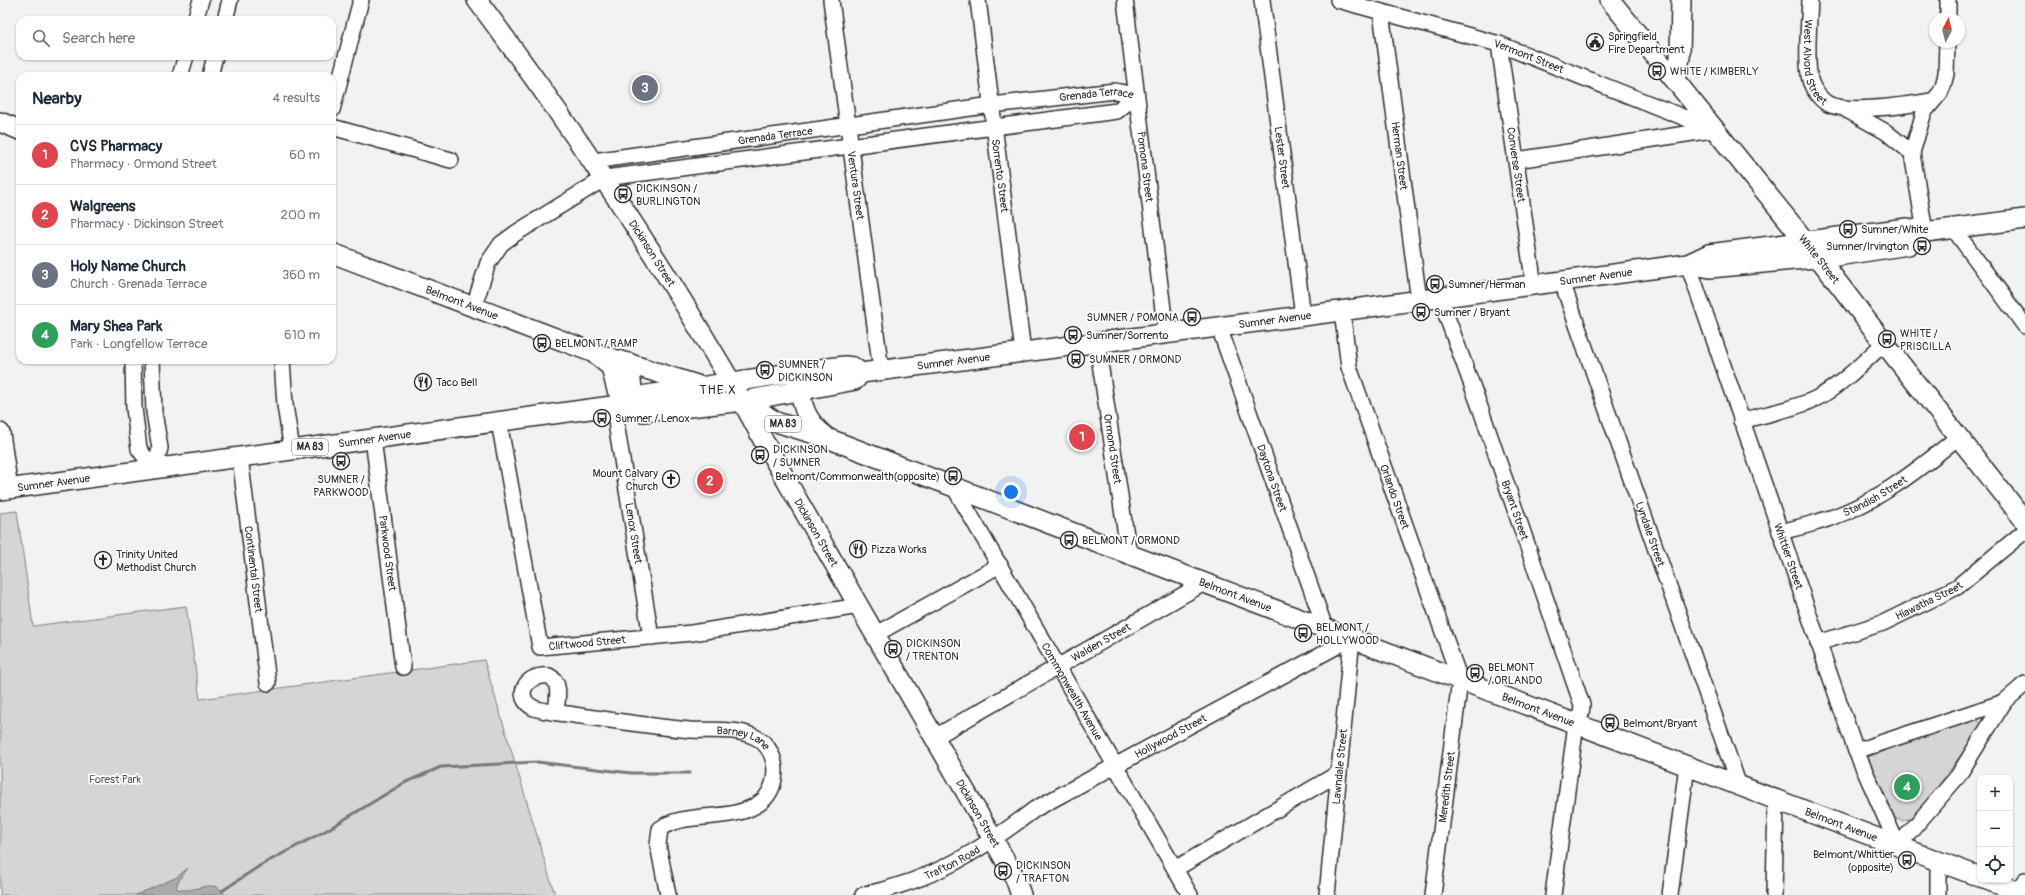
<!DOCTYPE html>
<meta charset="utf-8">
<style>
body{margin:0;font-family:Pangolin,sans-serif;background:#f2f2f3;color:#1f2937}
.controls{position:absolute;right:12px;bottom:12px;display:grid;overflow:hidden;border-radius:8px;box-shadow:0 1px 3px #0004}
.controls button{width:36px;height:36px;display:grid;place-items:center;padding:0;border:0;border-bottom:1px solid #e0e1e3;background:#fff;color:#1f2937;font:20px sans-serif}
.compass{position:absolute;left:1929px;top:12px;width:36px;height:36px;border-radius:50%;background:#fff;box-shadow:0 1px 3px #0004;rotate:7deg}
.you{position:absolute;left:1011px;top:492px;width:14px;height:14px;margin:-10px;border:3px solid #fff;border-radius:50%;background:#1a73e8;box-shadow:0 0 0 6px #1a73e833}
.badge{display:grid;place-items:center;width:26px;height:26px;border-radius:50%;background:#1a73e8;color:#fff;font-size:13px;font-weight:700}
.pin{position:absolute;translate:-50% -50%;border:2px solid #fff;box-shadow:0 1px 4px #0006}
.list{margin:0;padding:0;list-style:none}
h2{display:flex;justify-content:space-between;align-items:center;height:52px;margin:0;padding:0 16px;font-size:17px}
h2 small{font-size:13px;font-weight:400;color:#747a83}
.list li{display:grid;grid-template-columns:26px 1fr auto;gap:12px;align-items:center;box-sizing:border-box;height:60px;padding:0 16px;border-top:1px solid #e0e1e3}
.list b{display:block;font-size:15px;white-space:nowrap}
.list p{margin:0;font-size:13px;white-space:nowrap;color:#747a83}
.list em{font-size:13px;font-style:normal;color:#747a83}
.icon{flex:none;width:22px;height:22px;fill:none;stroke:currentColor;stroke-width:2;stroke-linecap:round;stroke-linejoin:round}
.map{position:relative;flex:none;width:2025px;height:895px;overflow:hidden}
.search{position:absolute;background:#fff;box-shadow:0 1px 3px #0004;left:16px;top:16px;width:320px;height:44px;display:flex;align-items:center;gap:10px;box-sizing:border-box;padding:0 14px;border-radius:12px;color:#747a83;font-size:15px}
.panel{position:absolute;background:#fff;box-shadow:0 1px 3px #0004;left:16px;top:72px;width:320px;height:292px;border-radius:12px}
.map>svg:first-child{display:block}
.green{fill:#d5d5d5;stroke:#808080}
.water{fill:#ababab;stroke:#787878}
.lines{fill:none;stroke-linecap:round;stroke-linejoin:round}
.stream{stroke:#787878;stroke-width:3}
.minor-casing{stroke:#2b2b2b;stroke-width:18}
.major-casing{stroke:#2b2b2b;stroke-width:22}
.minor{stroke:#fff;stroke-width:15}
.major{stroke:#fff;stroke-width:19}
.labels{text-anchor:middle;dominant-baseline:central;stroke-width:3.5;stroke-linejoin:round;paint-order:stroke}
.shield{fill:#fff;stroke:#6b6b6b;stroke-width:1}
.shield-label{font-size:10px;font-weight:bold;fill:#2b2b2b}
.poi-label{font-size:11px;fill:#2b2b2b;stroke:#fff;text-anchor:start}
.street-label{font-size:11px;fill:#2b2b2b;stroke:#fff}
.park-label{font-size:11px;fill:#565656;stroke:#fff}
.quarter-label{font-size:13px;letter-spacing:1px;fill:#2b2b2b;stroke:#fff}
</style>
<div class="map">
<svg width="2025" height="895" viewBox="0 0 2025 895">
<rect width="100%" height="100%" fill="#f2f2f2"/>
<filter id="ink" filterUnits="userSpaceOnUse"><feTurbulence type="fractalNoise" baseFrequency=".025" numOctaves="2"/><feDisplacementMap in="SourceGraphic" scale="8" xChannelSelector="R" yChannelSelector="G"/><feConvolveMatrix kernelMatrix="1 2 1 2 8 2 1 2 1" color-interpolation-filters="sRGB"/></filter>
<g filter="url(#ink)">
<path class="green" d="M 17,511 L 33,626 L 186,606 L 200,699 L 484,660 L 555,895 L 0,895 L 0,513 Z
M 1973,718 L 1977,719 L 1981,724 L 1980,729 L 1917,815 L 1903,821 L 1889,816 L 1867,760 L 1868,757 Z"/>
<path class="water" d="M 188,868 L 178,882 L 176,888 C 179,889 183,890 186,890 C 199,890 215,878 225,895 L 136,895 L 177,877 Z"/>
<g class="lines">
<path class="stream" d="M 222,891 L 261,865 L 327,830 L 404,783 L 441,767 L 537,762 L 631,773 L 690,773"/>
<g class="minor-casing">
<g id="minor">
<path id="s1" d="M 831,0 L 881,370"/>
<path id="s2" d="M 978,0 L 1023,352"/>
<path id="s3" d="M 1125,0 L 1166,334"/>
<path id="s4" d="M 1262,0 L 1303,316"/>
<path id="s5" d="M 1338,0 L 1499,44 L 1713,129"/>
<path id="s6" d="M 1810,0 C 1809,19 1805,67 1811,83 C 1814,91 1821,100 1828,104 C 1850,114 1908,105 1932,101"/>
<path id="s7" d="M 1381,12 L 1419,301"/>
<path d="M 1948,18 L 1948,0"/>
<path d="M 195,20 L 201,0"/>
<path d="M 225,20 L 230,0"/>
<path id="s8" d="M 1499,44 L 1534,286"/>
<path d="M 180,76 L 186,56"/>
<path d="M 210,76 L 215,56"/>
<path d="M 1845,109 L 1886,132 L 1912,153"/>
<path d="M 332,110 L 361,0"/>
<path d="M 332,127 L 451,160"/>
<path d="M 1517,160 L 1712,130"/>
<path id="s9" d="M 593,161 L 992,105 L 1115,91 L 1136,95"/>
<path d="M 1953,228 L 2025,326"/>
<path d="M 1925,232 L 1912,153 L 1924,112 L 1940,93 L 1943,86 L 1946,74 L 1947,42"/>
<path id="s10" d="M 1688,264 L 1856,751 L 1898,846 L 1958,776 L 2004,702 L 2025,684"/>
<path id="s11" d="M 1562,282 L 1739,786"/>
<path id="s12" d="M 1440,298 L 1481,410 L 1582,705 L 1581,714 L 1576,724 L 1553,895"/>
<path d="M 474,306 L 488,263 L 501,244 L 516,233 L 605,178 L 1117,111 L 1136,95"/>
<path id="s13" d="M 1342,311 L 1349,367 L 1460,680 L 1433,895"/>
<path id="s14" d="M 1219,327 L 1325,628"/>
<path id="s15" d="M 1097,343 L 1129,555"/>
<path d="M 133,360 L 134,408 L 139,449 L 154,469"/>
<path d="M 152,360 L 154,412 L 160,448 L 154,469"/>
<path d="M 282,360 L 285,405 L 292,450"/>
<path id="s16" d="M 619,405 L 616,417 L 617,429 L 651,637"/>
<path d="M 1741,421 C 1765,414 1792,410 1815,399 C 1839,387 1864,362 1884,343"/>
<path id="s17" d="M 499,422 L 540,647 L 692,633 L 859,606"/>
<path id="s18" d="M 373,439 L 403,667"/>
<path id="s19" d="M 240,457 L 268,683"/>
<path id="s20" d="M 954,487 L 1190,895"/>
<path id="s21" d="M 1780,532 C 1792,529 1805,526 1818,522 C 1871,507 1916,472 1958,437"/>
<path d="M 876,634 L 1000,565"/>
<path id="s22" d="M 1818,643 L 1883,623 L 1957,587 L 2025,531"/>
<path id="s23" d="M 556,712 C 557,701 562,682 549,676 C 525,673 513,698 534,708 C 539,710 546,711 552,712 C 598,718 644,726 690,730 C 711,731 734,728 753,736 C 779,747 782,785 761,802 C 732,824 684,810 660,829 L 658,845 L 668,895"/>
<path id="s24" d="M 935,737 L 1204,583"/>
<path d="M 1856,751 L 2004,702"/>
<path d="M 1938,861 L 1938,895"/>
<path d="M 1175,869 L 1339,773"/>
<path d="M 2017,891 L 2025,880"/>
<path id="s25" d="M 863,895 C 934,880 978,852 1035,809 L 1352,638"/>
<path id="s26" d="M 1327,895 L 1352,638"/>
<path d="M 1670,895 L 1687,766"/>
<path d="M 1774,895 L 1776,800"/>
</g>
</g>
<g class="major-casing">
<g id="major">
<path id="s27" d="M 477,0 C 551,99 621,201 686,307 C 712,351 740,394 763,440 L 1001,853 L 1015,878 L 1021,895"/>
<path id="s28" d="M 1610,0 L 1818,257 L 1884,343 L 2025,521"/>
<path d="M 1675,79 L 1680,58 L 1681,0"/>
<path d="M 0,122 L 20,130"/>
<path id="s29" d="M 332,253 L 592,352 L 697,385"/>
<path d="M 1688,264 L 1710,268 L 1837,256 L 1908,245 L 1925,232"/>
<path d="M 595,354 L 611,367 L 617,390 L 625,396"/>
<path d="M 798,379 C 802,405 804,419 825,436"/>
<path id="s30" d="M 744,401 L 776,422 L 827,438 L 1123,552 L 1980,877"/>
<path id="s31" d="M 631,403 L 643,412 L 744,401 L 850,381 L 855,380 L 861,373 L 1303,316 L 1688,264 L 1709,254 L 1907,228 L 1925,232 L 2025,219"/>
<path d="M 619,405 L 632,389 L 629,363"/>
<path d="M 0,433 L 8,489"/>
<path id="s32" d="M 0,490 L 619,405 L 631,403 L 641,396 L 797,372 L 845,366 L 853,367 L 861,373"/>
<path d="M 1987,880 L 2025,894"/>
</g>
</g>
<use href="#minor" class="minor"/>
<use href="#major" class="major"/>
</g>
</g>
<defs>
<g id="civic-ring" transform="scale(0.9)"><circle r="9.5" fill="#fff" stroke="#2b2b2b" stroke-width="1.5"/><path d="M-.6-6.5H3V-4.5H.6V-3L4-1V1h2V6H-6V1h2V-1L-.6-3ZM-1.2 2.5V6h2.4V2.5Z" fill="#2b2b2b"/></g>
<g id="bus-ring" transform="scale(0.9)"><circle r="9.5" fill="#fff" stroke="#2b2b2b" stroke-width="1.5"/><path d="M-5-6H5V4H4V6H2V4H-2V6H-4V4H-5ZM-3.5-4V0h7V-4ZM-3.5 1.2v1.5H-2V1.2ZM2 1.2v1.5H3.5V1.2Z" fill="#2b2b2b"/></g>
<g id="restaurant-ring" transform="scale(0.9)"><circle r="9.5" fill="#fff" stroke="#2b2b2b" stroke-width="1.5"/><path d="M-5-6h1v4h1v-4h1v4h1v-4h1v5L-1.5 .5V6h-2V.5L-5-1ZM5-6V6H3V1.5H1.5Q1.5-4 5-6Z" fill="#2b2b2b"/></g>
<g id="church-ring" transform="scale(0.9)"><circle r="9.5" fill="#fff" stroke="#2b2b2b" stroke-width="1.5"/><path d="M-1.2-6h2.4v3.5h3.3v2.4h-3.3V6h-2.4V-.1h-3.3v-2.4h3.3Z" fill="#2b2b2b"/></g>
</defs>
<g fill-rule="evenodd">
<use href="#civic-ring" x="1595" y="42"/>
<use href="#bus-ring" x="1657" y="71"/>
<use href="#bus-ring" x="623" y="194"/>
<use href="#bus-ring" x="1848" y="229"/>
<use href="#bus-ring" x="1922" y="246"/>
<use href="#bus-ring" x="1435" y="284"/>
<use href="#bus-ring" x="1421" y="312"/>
<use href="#bus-ring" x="1192" y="317"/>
<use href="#bus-ring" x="1073" y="335"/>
<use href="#bus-ring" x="1887" y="339"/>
<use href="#bus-ring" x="542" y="343"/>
<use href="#bus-ring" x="1076" y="359"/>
<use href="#bus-ring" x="765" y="370"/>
<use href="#restaurant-ring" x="423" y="382"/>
<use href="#bus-ring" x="602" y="418"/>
<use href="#bus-ring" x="760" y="455"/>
<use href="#bus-ring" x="341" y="461"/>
<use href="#bus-ring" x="953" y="476"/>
<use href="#church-ring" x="671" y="479"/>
<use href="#bus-ring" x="1069" y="540"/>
<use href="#restaurant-ring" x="858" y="549"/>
<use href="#church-ring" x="103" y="560"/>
<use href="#bus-ring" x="1303" y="633"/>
<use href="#bus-ring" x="893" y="649"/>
<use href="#bus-ring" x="1475" y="673"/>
<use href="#bus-ring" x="1610" y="723"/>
<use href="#bus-ring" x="1907" y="860"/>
<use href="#bus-ring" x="1003" y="871"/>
</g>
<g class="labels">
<g class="shield">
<rect x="765" y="416" width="36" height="16" rx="3"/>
<rect x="292" y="439" width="36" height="16" rx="3"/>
</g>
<g class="shield-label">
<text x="783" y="424">MA 83</text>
<text x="310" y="447">MA 83</text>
</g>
<g class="poi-label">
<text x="1608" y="36">Springfield<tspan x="1608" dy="13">Fire Department</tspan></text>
<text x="1670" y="71">WHITE / KIMBERLY</text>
<text x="636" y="188">DICKINSON /<tspan x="636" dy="13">BURLINGTON</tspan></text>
<text x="1861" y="229">Sumner/White</text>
<text x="1909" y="246" text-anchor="end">Sumner/Irvington</text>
<text x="1448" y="284">Sumner/Herman</text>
<text x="1434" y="312">Sumner / Bryant</text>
<text x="1179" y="317" text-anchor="end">SUMNER / POMONA</text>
<text x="1900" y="333">WHITE /<tspan x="1900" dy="13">PRISCILLA</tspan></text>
<text x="1086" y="335">Sumner/Sorrento</text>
<text x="555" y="343">BELMONT / RAMP</text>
<text x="1089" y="359">SUMNER / ORMOND</text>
<text x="778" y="364">SUMNER /<tspan x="778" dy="13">DICKINSON</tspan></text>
<text x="436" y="382">Taco Bell</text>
<text x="615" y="418">Sumner / Lenox</text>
<text x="773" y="449">DICKINSON<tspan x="773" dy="13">/ SUMNER</tspan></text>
<text x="658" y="473" text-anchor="end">Mount Calvary<tspan x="658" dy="13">Church</tspan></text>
<text x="940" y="476" text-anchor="end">Belmont/Commonwealth(opposite)</text>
<text x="341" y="479" text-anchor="middle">SUMNER /<tspan x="341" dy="13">PARKWOOD</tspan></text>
<text x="1082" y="540">BELMONT / ORMOND</text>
<text x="871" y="549">Pizza Works</text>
<text x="116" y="554">Trinity United<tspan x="116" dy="13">Methodist Church</tspan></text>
<text x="1316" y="627">BELMONT /<tspan x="1316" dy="13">HOLLYWOOD</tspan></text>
<text x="906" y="643">DICKINSON<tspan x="906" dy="13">/ TRENTON</tspan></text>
<text x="1488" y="667">BELMONT<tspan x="1488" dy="13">/ ORLANDO</tspan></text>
<text x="1623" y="723">Belmont/Bryant</text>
<text x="1894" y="854" text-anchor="end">Belmont/Whittier<tspan x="1894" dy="13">(opposite)</tspan></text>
<text x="1016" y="865">DICKINSON<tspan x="1016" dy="13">/ TRAFTON</tspan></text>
</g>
<g class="street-label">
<text stroke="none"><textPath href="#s5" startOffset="199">Vermont Street</textPath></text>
<text stroke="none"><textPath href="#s6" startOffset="64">West Alvord Street</textPath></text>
<text stroke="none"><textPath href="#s9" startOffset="508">Grenada Terrace</textPath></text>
<text stroke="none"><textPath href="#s9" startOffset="184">Grenada Terrace</textPath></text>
<text stroke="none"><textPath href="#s7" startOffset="145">Herman Street</textPath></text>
<text stroke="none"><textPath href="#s4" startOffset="159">Lester Street</textPath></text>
<text stroke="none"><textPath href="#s8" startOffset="122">Converse Street</textPath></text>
<text stroke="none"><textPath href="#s3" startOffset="168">Pomona Street</textPath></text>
<text stroke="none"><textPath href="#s2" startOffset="177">Sorrento Street</textPath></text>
<text stroke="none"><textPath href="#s1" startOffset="187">Ventura Street</textPath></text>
<text stroke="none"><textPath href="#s27" startOffset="308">Dickinson Street</textPath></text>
<text stroke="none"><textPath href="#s28" startOffset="333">White Street</textPath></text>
<text stroke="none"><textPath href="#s31" startOffset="980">Sumner Avenue</textPath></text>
<text stroke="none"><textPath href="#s29" startOffset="139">Belmont Avenue</textPath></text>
<text stroke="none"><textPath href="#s31" startOffset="656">Sumner Avenue</textPath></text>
<text stroke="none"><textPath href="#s31" startOffset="332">Sumner Avenue</textPath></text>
<text stroke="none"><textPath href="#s32" startOffset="378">Sumner Avenue</textPath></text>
<text stroke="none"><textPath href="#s15" startOffset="107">Ormond Street</textPath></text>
<text stroke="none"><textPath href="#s14" startOffset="160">Daytona Street</textPath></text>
<text stroke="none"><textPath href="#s32" startOffset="54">Sumner Avenue</textPath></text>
<text stroke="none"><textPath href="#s21" startOffset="102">Standish Street</textPath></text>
<text stroke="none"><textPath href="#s13" startOffset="194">Orlando Street</textPath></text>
<text stroke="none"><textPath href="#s12" startOffset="225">Bryant Street</textPath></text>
<text stroke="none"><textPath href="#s27" startOffset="632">Dickinson Street</textPath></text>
<text stroke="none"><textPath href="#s16" startOffset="130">Lenox Street</textPath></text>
<text stroke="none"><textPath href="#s11" startOffset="267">Lyndale Street</textPath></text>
<text stroke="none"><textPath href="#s18" startOffset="115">Parkwood Street</textPath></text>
<text stroke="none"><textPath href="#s10" startOffset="309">Whittier Street</textPath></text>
<text stroke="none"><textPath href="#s19" startOffset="113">Continental Street</textPath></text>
<text stroke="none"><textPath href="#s30" startOffset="529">Belmont Avenue</textPath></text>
<text stroke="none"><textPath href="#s22" startOffset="119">Hiawatha Street</textPath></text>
<text stroke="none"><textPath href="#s24" startOffset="191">Walden Street</textPath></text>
<text stroke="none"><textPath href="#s17" startOffset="276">Cliftwood Street</textPath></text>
<text stroke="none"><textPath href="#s20" startOffset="236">Commonwealth Avenue</textPath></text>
<text stroke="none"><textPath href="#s30" startOffset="853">Belmont Avenue</textPath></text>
<text stroke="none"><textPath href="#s25" startOffset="348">Hollywood Street</textPath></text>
<text stroke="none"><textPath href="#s23" startOffset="306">Barney Lane</textPath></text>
<text stroke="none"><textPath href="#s26" startOffset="129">Lawndale Street</textPath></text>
<text transform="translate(1447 787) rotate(-83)">Meredith Street</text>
<text stroke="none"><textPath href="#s27" startOffset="956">Dickinson Street</textPath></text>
<text stroke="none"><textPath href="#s30" startOffset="1177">Belmont Avenue</textPath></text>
<text stroke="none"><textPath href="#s25" startOffset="95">Trafton Road</textPath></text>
</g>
<g class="park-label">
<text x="115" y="779">Forest Park</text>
</g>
<g class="quarter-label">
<text x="718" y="390">THE X</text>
</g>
</g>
</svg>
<div class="controls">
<button>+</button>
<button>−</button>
<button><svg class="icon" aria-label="locate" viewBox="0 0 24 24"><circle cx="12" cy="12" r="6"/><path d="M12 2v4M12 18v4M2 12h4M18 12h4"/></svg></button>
</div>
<svg class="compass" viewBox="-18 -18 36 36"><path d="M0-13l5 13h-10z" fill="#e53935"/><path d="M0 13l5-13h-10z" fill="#747a83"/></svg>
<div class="you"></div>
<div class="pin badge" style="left:1082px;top:437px;background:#e0444e">1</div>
<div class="pin badge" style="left:710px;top:481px;background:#e0444e">2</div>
<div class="pin badge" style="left:645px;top:88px;background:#6b7280">3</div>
<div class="pin badge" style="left:1907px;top:787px;background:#2e9e5b">4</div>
<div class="search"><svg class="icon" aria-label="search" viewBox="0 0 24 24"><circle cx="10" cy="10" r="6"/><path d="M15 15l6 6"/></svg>Search here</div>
<section class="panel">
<h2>Nearby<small>4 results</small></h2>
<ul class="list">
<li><span class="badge" style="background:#e0444e">1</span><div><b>CVS Pharmacy</b><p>Pharmacy · Ormond Street</p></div><em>60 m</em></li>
<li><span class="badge" style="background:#e0444e">2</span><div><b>Walgreens</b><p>Pharmacy · Dickinson Street</p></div><em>200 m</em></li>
<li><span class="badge" style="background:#6b7280">3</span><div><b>Holy Name Church</b><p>Church · Grenada Terrace</p></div><em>360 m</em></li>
<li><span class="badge" style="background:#2e9e5b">4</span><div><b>Mary Shea Park</b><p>Park · Longfellow Terrace</p></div><em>610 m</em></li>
</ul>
</section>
</div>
